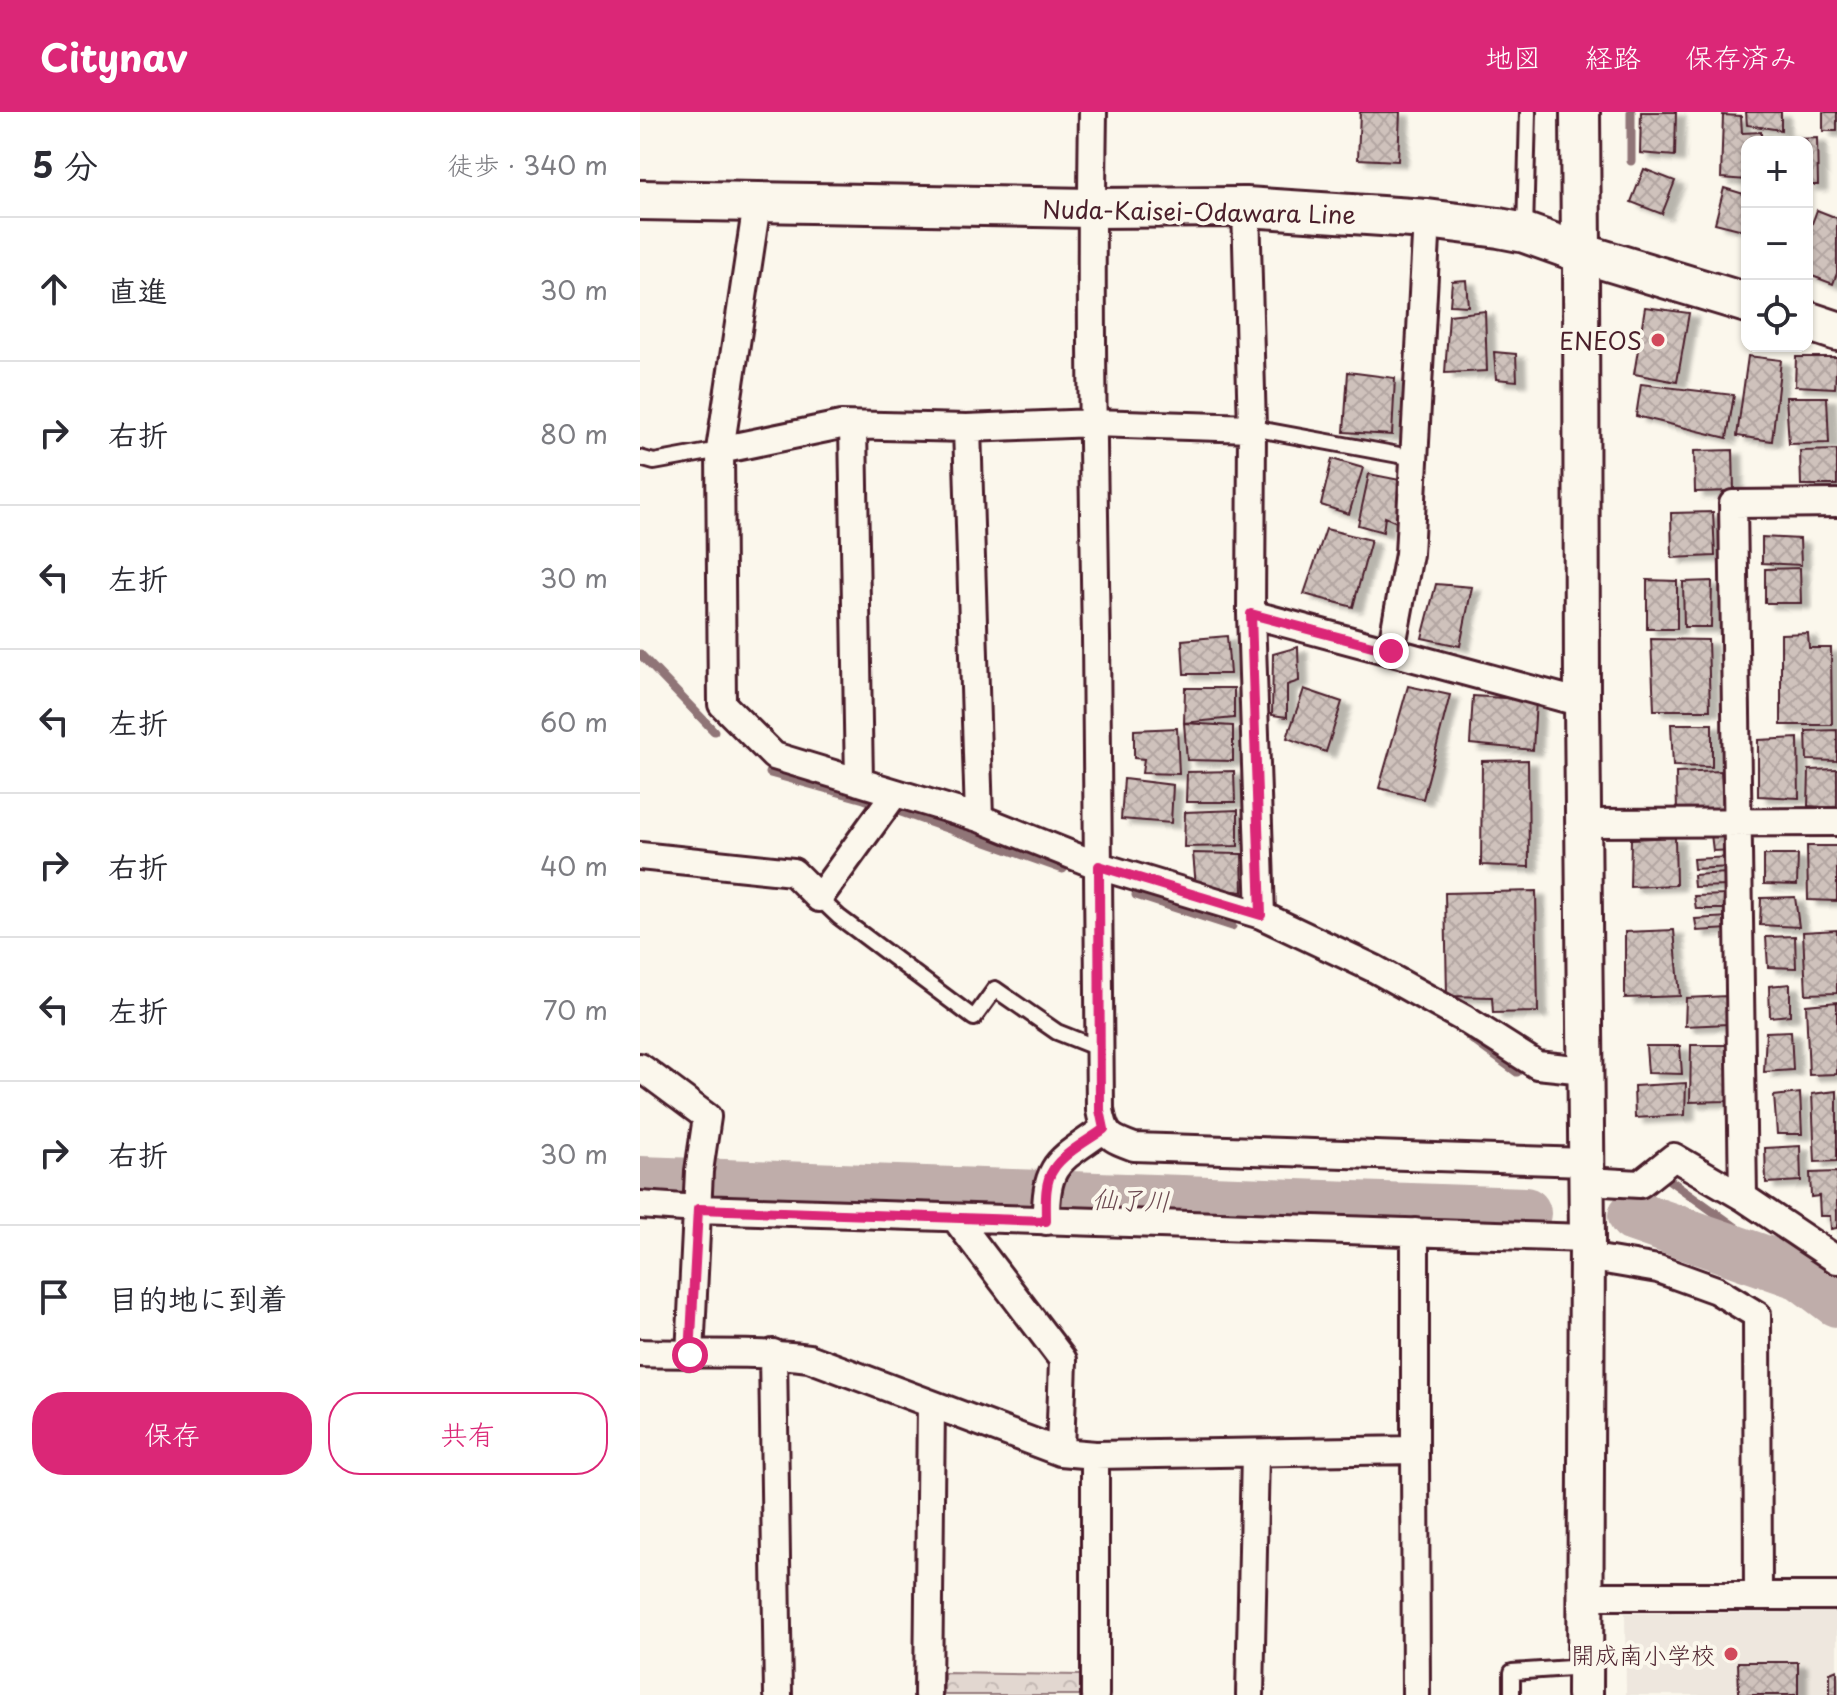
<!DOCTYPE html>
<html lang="ja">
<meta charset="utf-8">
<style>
body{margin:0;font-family:"Playpen Sans","Klee One",sans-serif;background:#f7f7f7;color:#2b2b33}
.controls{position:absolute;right:24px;top:24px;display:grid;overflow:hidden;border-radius:16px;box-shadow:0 2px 6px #0004}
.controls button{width:72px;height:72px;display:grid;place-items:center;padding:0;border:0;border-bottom:2px solid #e1e1e2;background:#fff;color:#2b2b33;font:40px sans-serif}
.stop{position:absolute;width:24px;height:24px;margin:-18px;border:6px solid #db2777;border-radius:50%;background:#fff}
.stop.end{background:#db2777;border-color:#fff;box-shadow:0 2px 8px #0008}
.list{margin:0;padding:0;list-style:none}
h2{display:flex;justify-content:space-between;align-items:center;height:104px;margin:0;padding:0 32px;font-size:34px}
h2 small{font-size:26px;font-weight:400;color:#7c7c81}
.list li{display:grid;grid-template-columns:52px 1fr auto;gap:24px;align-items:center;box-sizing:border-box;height:144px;padding:0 32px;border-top:2px solid #e1e1e2}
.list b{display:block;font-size:30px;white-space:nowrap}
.list em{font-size:26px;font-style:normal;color:#7c7c81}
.actions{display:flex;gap:16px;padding:24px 32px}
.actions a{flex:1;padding:18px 0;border:2px solid #db2777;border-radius:32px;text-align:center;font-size:28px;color:#db2777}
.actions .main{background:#db2777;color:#fff}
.icon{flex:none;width:44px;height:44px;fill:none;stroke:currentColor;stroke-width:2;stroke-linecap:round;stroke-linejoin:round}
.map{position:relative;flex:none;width:1197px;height:1583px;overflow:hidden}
header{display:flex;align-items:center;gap:48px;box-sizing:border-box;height:112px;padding:0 40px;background:#db2777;color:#fff}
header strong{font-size:38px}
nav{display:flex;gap:44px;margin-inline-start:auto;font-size:28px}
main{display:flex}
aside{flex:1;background:#fff}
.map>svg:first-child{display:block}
.built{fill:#eee7de}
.park{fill:url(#park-crowns);stroke:#967b7e;stroke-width:2}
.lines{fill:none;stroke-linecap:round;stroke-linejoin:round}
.stream{stroke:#907477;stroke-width:9}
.river{stroke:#bfadaa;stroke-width:52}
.building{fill:url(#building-cross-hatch);stroke:#4a1f2b;stroke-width:2;filter:url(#shadow)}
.service-casing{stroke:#4a1f2b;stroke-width:20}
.minor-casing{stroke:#4a1f2b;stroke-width:32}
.tertiary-casing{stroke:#4a1f2b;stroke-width:40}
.secondary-casing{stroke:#4a1f2b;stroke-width:44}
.service{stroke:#fbf7ec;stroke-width:14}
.minor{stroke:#fbf7ec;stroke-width:26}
.tertiary{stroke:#fbf7ec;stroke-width:34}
.secondary{stroke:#fbf7ec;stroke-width:38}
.route{stroke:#db2777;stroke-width:10}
.poi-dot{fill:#d1495b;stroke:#fbf7ec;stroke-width:3}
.labels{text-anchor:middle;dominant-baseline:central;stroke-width:8;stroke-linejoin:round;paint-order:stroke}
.street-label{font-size:24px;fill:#4a1f2b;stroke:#fbf7ec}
.poi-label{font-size:24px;fill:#4a1f2b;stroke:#fbf7ec;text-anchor:end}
.water-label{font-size:26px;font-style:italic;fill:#6d4a51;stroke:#fbf7ec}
</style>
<header>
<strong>Citynav</strong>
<nav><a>地図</a><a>経路</a><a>保存済み</a></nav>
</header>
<main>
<aside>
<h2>5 分<small>徒歩 · 340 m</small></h2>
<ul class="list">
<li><svg class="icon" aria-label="ahead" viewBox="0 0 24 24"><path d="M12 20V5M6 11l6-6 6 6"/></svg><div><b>直進</b></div><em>30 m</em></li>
<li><svg class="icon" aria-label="right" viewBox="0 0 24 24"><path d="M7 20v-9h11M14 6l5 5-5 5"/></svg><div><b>右折</b></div><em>80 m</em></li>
<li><svg class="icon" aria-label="left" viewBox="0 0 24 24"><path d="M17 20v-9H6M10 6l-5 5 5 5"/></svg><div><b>左折</b></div><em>30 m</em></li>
<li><svg class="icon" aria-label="left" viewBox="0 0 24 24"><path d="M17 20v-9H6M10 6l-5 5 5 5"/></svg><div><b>左折</b></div><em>60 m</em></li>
<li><svg class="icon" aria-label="right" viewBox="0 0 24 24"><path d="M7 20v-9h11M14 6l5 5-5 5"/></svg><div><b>右折</b></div><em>40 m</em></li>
<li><svg class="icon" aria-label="left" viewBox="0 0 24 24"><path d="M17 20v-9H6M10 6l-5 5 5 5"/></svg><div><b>左折</b></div><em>70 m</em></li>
<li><svg class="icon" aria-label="right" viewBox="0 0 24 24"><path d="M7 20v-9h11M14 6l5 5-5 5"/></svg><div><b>右折</b></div><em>30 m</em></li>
<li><svg class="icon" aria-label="arrive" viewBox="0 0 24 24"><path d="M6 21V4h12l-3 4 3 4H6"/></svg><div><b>目的地に到着</b></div></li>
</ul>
<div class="actions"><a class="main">保存</a><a>共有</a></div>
</aside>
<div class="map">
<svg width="1197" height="1583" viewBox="0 0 1197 1583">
<defs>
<pattern id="park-crowns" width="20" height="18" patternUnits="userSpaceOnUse" patternTransform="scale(2)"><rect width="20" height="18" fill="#e2d7d0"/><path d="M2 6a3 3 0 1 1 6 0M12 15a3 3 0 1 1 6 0" fill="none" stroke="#c3b8b3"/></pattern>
<pattern id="building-cross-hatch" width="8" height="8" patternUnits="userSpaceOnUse" patternTransform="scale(2)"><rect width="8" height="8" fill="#cfc2bc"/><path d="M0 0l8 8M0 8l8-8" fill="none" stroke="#b3a6a2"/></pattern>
<filter id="shadow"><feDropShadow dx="9" dy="5" stdDeviation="2" flood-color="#0004"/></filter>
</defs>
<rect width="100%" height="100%" fill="#fbf7ec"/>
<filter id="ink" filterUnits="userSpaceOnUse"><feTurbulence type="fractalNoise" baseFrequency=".0125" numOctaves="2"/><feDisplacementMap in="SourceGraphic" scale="16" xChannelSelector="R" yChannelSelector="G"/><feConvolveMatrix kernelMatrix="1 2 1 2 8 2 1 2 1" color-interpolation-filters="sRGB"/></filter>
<g filter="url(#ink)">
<path class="built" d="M 1197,1500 L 1197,1583 L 986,1583 L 985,1501 Z"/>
<path class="park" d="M 304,1561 L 440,1563 L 440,1583 L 304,1583 Z"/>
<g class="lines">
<path class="stream" d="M 991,0 L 991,49
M 0,542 L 74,619
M 130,661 L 224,687 L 423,757
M 496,783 L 592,814
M 829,925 L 877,960
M 1028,1067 L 1161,1162"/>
<path class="river" d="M 0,1070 L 885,1101
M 994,1104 L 1161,1162 L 1197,1189"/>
</g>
<path class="building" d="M 720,0 L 760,0 L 758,49 L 718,47 Z
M 1001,0 L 1036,0 L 1035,44 L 1000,41 Z
M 1106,0 L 1141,0 L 1141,18 L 1107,13 Z
M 1183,0 L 1197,0 L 1197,19 L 1183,19 Z
M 1083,3 L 1101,4 L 1102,21 L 1121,20 L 1121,30 L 1107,30 L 1107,68 L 1081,66 Z
M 1177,26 L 1178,73 L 1167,73 L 1167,30 L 1134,30 L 1134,28 Z
M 1004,57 L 1035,69 L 1022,102 L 991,90 Z
M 1084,76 L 1107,83 L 1107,119 L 1075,111 Z
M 1177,98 L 1197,106 L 1197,161 L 1193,172 L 1167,162 L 1167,125 Z
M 826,168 L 828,194 L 810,193 L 812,169 Z
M 1005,195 L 1049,201 L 1037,270 L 994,262 Z
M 845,199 L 847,259 L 805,261 L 809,203 Z
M 854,240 L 876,242 L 877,269 L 856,267 Z
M 1108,244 L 1141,248 L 1132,329 L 1097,324 Z
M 1156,245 L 1197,245 L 1195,276 L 1155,274 Z
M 708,260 L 755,266 L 752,323 L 704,320 Z
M 1001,272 L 1094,283 L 1087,326 L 996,304 Z
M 1146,285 L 1187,285 L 1189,331 L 1149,332 Z
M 1093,338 L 1094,379 L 1055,380 L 1054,339 Z
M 1197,338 L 1197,373 L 1161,373 L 1160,339 Z
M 692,347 L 723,356 L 709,402 L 681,393 Z
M 729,362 L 765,369 L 759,411 L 745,405 L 743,420 L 718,413 Z
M 1073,400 L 1075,444 L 1032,446 L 1031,401 Z
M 686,417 L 731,428 L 713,495 L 664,482 Z
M 1122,425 L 1160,427 L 1161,453 L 1122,451 Z
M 1160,456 L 1161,491 L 1125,491 L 1125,457 Z
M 1007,468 L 1037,469 L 1037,517 L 1007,517 Z
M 1072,469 L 1071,515 L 1044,515 L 1043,470 Z
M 796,472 L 832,475 L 820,534 L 782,526 Z
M 1168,521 L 1169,536 L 1191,536 L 1192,613 L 1141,613 L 1141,522 Z
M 587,524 L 590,562 L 544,562 L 542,528 Z
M 1011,527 L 1068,528 L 1070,598 L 1014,598 Z
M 658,535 L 659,569 L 647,573 L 647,605 L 632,603 L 633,542 Z
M 768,574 L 810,583 L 783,687 L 739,676 Z
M 545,576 L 594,576 L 594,606 L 544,611 Z
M 664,577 L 702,590 L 686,640 L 647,626 Z
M 833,584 L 896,588 L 893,638 L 830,632 Z
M 544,611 L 593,614 L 593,649 L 547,648 Z
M 1031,612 L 1072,612 L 1072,655 L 1033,654 Z
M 537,616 L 539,662 L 502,661 L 504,647 L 494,646 L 494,618 Z
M 1197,618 L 1197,649 L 1167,648 L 1166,619 Z
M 1158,626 L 1159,686 L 1118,684 L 1118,628 Z
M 888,648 L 889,755 L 841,753 L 842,649 Z
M 1197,657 L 1197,696 L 1168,694 L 1169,658 Z
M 594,659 L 595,690 L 546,690 L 547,660 Z
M 1081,659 L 1083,700 L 1037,700 L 1036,661 Z
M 484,667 L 533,673 L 531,711 L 481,707 Z
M 598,698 L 598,734 L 544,735 L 545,700 Z
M 1089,721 L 1092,738 L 1073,739 L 1071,722 Z
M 1035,725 L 1036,773 L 990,775 L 991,727 Z
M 1167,734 L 1197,734 L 1197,789 L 1168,788 Z
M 553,741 L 602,742 L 603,780 L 556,775 Z
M 1124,743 L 1158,743 L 1157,773 L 1124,772 Z
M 1090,745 L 1090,755 L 1054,757 L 1053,747 Z
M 1087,761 L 1089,774 L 1054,775 L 1053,763 Z
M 896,779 L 898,900 L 853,901 L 852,885 L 807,884 L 805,781 Z
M 1088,783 L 1089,797 L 1056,797 L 1054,784 Z
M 1155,785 L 1159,815 L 1120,813 L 1121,786 Z
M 1088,805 L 1089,817 L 1057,819 L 1055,807 Z
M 1034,818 L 1040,884 L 985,886 L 985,820 Z
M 1197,818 L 1197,881 L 1166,882 L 1163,820 Z
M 1155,824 L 1156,856 L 1128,855 L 1126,825 Z
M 1150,872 L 1150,903 L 1130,905 L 1129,874 Z
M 1087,884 L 1088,912 L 1045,914 L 1046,886 Z
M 1197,890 L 1197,962 L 1169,963 L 1166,893 Z
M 1151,919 L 1153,958 L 1124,960 L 1126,920 Z
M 1051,933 L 1087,933 L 1087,989 L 1050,990 Z
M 1006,934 L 1040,934 L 1042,962 L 1008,961 Z
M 1046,971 L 1045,1003 L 995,1006 L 994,974 Z
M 1197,979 L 1197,1049 L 1175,1050 L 1172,982 Z
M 1160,981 L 1162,1022 L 1137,1022 L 1134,984 Z
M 1160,1034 L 1161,1069 L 1126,1071 L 1125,1036 Z
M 1197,1060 L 1197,1116 L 1191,1117 L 1190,1104 L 1180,1104 L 1179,1084 L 1171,1085 L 1170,1061 Z
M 1098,1550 L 1158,1550 L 1158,1583 L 1099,1583 Z
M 1197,1558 L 1197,1583 L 1190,1583 L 1190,1561 Z"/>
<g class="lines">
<g class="service-casing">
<path id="service" d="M 885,120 L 888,0
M 612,316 L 775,346
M 0,346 L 14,350 L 80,338
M 179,786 L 199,805 L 334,906 L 355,877 L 417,920 L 460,937
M 872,1583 L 872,1560 L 945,1555"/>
</g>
<g class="minor-casing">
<path id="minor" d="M 453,0 C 450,175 453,351 456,526 C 458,683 459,840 460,998 C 465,1024 469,1026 494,1035 L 946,1050
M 117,92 L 80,338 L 82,592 L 134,644 L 339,706 L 459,754 L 621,803 L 735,857 L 823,906 L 897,953 L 945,958
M 606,95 L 612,316 L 611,502 L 942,591
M 213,314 L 219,670
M 327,316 L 339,706
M 80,338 L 201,313 L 327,316 L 453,311 L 612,316
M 611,502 L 621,803
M 751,539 L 769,442 L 787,107
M 943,711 L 1197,710
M 0,744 L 153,760 L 179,786 L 255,681
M 0,955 L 67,1005 L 59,1059 L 50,1243
M 946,1069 L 1000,1072 L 1034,1045 L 1103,1085 L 1197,1148
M 1103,1085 L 1093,392 L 1197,391
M 0,1093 L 58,1097 L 947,1126
M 315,1106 L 423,1248 L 420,1340
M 406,1109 C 405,1049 420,1049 464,1017
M 947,1145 L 1018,1157 L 1076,1178 L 1117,1203 L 1118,1484
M 0,1241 C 56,1243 113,1239 169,1246 L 420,1340 L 455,1343 L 775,1338 L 776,1583
M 133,1241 L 138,1583
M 775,1338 L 775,1120
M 945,1484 L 1197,1484
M 288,1583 L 291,1292
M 455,1583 L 455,1343
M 610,1583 L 615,1341"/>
</g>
<g class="tertiary-casing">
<path id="tertiary" d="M 941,141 L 942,591 L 947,1126 L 945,1583"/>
</g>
<g class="secondary-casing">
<path id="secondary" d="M 940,0 L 941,141
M 0,88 L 451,96 L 606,95 L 787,107 L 859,116 L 885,121 L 941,141 L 1107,191
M 1167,209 L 1197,219"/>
</g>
<use href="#service" class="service"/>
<use href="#minor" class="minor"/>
<use href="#tertiary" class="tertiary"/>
<use href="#secondary" class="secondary"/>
</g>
</g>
<g class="lines" filter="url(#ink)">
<path class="route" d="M 50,1243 L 58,1097 L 406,1109 C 406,1093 404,1071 413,1058 C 422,1042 449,1028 464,1017 L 460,998 L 459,754 L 621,803 L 611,502 L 751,539"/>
</g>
<g class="poi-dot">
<circle cx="1018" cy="228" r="8"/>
<circle cx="1091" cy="1542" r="8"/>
</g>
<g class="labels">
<g class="street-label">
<text transform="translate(559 99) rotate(1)">Nuda-Kaisei-Odawara Line</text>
</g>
<g class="poi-label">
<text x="1002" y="228">ENEOS</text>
<text x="1075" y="1542">開成南小学校</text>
</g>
<g class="water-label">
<text transform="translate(491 1087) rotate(2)">仙了川</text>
</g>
</g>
</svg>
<div class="controls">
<button>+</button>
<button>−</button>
<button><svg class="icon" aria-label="locate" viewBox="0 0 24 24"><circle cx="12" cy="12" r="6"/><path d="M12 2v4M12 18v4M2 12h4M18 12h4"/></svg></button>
</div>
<div class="stop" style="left:50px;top:1243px"></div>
<div class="stop end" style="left:751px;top:539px"></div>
</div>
</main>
